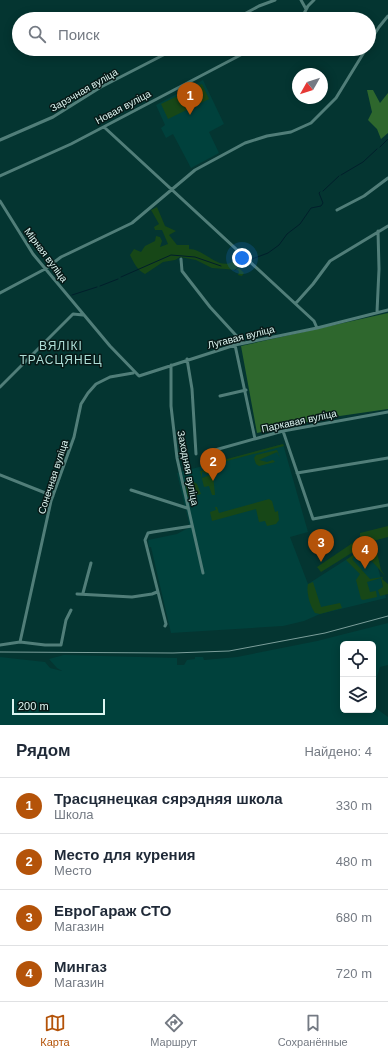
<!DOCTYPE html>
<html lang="ru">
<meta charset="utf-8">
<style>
body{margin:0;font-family:Arial,sans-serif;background:#f6f6f7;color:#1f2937}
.controls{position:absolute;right:12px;bottom:12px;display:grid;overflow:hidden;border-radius:6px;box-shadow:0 2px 10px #0003}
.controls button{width:36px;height:36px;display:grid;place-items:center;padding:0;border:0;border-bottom:1px solid #e0e1e3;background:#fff;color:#1f2937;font:20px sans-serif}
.compass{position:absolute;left:292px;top:68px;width:36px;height:36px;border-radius:50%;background:#fff;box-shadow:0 2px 10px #0003;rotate:231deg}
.scale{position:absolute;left:12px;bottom:10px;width:93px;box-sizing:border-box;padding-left:4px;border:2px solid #dcf4f0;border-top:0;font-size:11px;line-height:14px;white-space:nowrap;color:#dcf4f0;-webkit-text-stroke:3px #071917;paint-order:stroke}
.you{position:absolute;left:242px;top:258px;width:14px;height:14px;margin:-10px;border:3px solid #fff;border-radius:50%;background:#1a73e8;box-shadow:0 0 0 6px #1a73e833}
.badge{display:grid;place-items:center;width:26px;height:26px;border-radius:50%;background:#b45309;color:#fff;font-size:13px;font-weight:700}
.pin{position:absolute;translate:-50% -33px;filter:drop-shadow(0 1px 2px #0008)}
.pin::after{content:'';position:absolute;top:21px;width:14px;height:12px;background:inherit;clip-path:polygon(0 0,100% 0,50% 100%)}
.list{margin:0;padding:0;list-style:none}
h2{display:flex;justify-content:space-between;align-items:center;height:52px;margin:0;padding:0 16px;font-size:17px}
h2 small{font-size:13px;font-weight:400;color:#747a83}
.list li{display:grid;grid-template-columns:26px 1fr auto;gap:12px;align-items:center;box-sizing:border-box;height:56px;padding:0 16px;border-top:1px solid #e0e1e3}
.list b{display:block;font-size:15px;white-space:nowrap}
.list p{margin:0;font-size:13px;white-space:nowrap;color:#747a83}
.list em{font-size:13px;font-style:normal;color:#747a83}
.icon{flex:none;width:22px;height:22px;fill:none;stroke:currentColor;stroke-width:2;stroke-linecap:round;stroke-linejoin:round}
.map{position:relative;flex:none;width:388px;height:725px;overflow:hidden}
.search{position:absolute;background:#fff;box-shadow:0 2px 10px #0003;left:12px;right:12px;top:12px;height:44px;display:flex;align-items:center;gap:10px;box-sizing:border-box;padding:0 14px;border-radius:22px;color:#747a83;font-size:15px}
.sheet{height:276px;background:#fff}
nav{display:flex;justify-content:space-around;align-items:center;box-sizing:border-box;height:56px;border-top:1px solid #e0e1e3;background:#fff;font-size:11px;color:#747a83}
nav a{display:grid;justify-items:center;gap:2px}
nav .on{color:#b45309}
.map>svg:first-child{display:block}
.built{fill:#00413c}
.green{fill:#174717}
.forest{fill:#2e672d}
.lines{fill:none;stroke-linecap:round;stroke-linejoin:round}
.stream{stroke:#011f2b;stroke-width:1}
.minor{stroke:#517e79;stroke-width:3}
.rail{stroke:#7c9f9b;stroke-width:1}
.labels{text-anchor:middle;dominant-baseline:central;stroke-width:3;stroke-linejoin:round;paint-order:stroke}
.street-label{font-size:10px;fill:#dcf4f0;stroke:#071917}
.quarter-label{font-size:12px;letter-spacing:1px;fill:#adddd6;stroke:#071917}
</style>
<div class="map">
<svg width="388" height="725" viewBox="0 0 388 725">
<rect width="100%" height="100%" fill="#043531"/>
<path class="built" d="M 203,80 L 224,124 L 209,132 L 219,153 L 191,168 L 173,134 L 166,138 L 161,128 L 165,125 L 156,105 Z
M 283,444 L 308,532 L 290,537 L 308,584 L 366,547 L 378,568 L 386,598 L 320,614 L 304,621 L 283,626 L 171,633 L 151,547 L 149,547 L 148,540 L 177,534 L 190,527 L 177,473 Z
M 388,623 L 388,665 L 380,667 L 373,690 L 373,644 L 343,644 L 343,710 L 373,710 L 373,706 L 388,717 L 388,725 L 0,725 L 0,657 L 45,662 L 50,668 L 62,671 L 57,668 L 49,659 L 64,655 L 177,658 L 177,665 L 184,665 L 187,660 L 195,659 L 195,657 L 203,657 L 204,660 L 237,657 L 317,641 Z"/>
<path class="green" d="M 202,84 L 209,99 L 168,119 L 161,104 Z
M 157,207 L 165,226 L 176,231 L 169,235 L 177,245 L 189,245 L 189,249 C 204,249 216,268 230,263 C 233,262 238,258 241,256 L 249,264 L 248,265 L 241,262 L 236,265 L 244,273 L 242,276 L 238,275 L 239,272 L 238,270 L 212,268 L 196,260 L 180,257 L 175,260 L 163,262 L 145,274 C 137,270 134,263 130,255 L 134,249 L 141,252 L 145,246 L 155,241 L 156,236 L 160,237 L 162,241 L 160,247 L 168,244 L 162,230 L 155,230 L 154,227 L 159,224 L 151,210 Z
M 283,444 L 284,446 L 204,467 L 201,466 Z
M 277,450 L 280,458 L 277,452 L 259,460 L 267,462 L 273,460 L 275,462 L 259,466 L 256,464 L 254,458 L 256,455 Z
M 210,469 L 211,472 L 205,474 L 204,472 L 202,472 L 202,478 L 213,474 L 215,495 L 212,495 L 209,486 L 204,487 L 200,471 Z
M 192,481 L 197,484 L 201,494 L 188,497 L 185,483 Z
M 269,499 L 272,501 L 275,512 L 278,511 L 279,520 L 276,524 L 267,526 L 265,521 L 259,522 L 256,509 L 212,521 L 210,512 L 216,510 L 215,507 L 217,507 L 219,513 Z
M 388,526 L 388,537 L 369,542 L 321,572 L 317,567 L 360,538 L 360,533 Z
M 370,546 L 376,548 L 381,570 L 386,577 L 370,559 L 371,557 L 367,552 L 365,553 L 362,550 Z
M 359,551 L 362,556 L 355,556 L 352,559 L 370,579 L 383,577 L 382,579 L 388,584 L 388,594 L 380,596 L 378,590 L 383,587 L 381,578 L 367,582 L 370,592 L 376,591 L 377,597 L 363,600 L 361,599 L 356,580 L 360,574 L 346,560 Z
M 313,582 L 321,607 L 340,603 L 342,608 L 320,614 L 315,613 C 310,606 306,592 308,584 Z"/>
<path class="forest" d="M 367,90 L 373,90 L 380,103 L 388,93 L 388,133 L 381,139 L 377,129 L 368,120 L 372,112 Z
M 388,313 L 388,409 L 326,418 L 257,433 L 241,346 Z"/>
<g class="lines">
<path class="stream" d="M 380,147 L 388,139
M 341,175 L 363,162 L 377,149
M 323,191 L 339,176
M 252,259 L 268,253 L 279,245 L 287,234 L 300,224 L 311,208 L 321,206 L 323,203 L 319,193 L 320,192
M 235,270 L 247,261
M 121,277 L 171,255 L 195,257 L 221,266
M 100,286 L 118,279
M 72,295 L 97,287"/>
<path class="minor" d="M 301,0 L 306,9
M 235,19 L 259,6 L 275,0
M 301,19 L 308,6 L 314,0
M 369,43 L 379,27 L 388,16
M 104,127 L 314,321 L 317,328
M 0,140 L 53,117 L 101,87 L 175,49
M 0,176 L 71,144 L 252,49
M 0,201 L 33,254 L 110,346 L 139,376 L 235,345 L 317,328 L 388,310
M 337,210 L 364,196 L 388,178
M 181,259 L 182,271 L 210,307 L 243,343
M 0,293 L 45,269 L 61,257 L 132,223 L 195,170 L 245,143 L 267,136 L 291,132 L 311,123 L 336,98 L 366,49
M 296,303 L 313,284 L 330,261 L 388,226
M 377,312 L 379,269 L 378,231
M 235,345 L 255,439
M 187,359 L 192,389 L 196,454
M 171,365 L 171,406 L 177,458 L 203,573
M 0,387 L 73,314 L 83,315
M 220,396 L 246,390
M 283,431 L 313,519 L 388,505
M 215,450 L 283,431 L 388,412
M 297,473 L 388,458
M 0,475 L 53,496
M 131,490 L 187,508
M 83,593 L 91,563
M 77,594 L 132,597 L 152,594 L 157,592
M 165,626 L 166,624 L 145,540 L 148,533 L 153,532 L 192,526
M 20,642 L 51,501 L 74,437 L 81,404 L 88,393 L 96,384 L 110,377 L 133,373
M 0,645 L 20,642 L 45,645 L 61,645 L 66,620 L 71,610"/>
<path class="rail" d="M 0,652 L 173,653 L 229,651 L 325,633 L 388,616"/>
</g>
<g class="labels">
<g class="street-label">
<text transform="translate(84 90) rotate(-30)">Зарэчная вуліца</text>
<text transform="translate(123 107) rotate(-28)">Новая вуліца</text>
<text transform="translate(46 255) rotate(53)">Мірная вуліца</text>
<text transform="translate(241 337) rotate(-14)">Лугавая вуліца</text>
<text transform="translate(299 421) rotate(-12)">Паркавая вуліца</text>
<text transform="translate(188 468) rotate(79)">Заходняя вуліца</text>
<text transform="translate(53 477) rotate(-72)">Сонечная вуліца</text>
</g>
<g class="quarter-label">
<text x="61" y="346">ВЯЛІКІ<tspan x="61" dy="14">ТРАСЦЯНЕЦ</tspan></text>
</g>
</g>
</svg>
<div class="controls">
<button><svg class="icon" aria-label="locate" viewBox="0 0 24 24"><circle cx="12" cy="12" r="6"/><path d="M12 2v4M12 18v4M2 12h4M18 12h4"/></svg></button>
<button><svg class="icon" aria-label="layers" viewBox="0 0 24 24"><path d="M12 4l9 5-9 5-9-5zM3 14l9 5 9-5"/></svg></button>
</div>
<svg class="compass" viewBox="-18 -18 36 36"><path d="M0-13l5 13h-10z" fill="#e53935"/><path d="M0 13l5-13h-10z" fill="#747a83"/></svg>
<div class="scale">200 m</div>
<div class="you"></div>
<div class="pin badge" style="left:190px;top:115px">1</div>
<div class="pin badge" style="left:213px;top:481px">2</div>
<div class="pin badge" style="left:321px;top:562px">3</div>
<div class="pin badge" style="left:365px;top:569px">4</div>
<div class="search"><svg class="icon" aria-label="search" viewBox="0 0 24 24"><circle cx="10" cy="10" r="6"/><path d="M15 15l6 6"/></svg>Поиск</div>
</div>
<section class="sheet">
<h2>Рядом<small>Найдено: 4</small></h2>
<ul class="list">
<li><span class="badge">1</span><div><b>Трасцянецкая сярэдняя школа</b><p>Школа</p></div><em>330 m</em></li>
<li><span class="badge">2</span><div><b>Место для курения</b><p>Место</p></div><em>480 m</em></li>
<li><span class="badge">3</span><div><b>ЕвроГараж СТО</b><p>Магазин</p></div><em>680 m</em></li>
<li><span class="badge">4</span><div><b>Мингаз</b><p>Магазин</p></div><em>720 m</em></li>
</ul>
</section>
<nav>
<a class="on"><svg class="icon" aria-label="map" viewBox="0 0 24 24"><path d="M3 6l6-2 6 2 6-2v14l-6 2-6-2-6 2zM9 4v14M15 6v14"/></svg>Карта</a>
<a><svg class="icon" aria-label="directions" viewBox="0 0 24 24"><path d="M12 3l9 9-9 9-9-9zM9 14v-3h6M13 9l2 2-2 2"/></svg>Маршрут</a>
<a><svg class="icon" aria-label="saved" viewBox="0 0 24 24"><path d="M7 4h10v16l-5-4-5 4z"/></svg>Сохранённые</a>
</nav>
